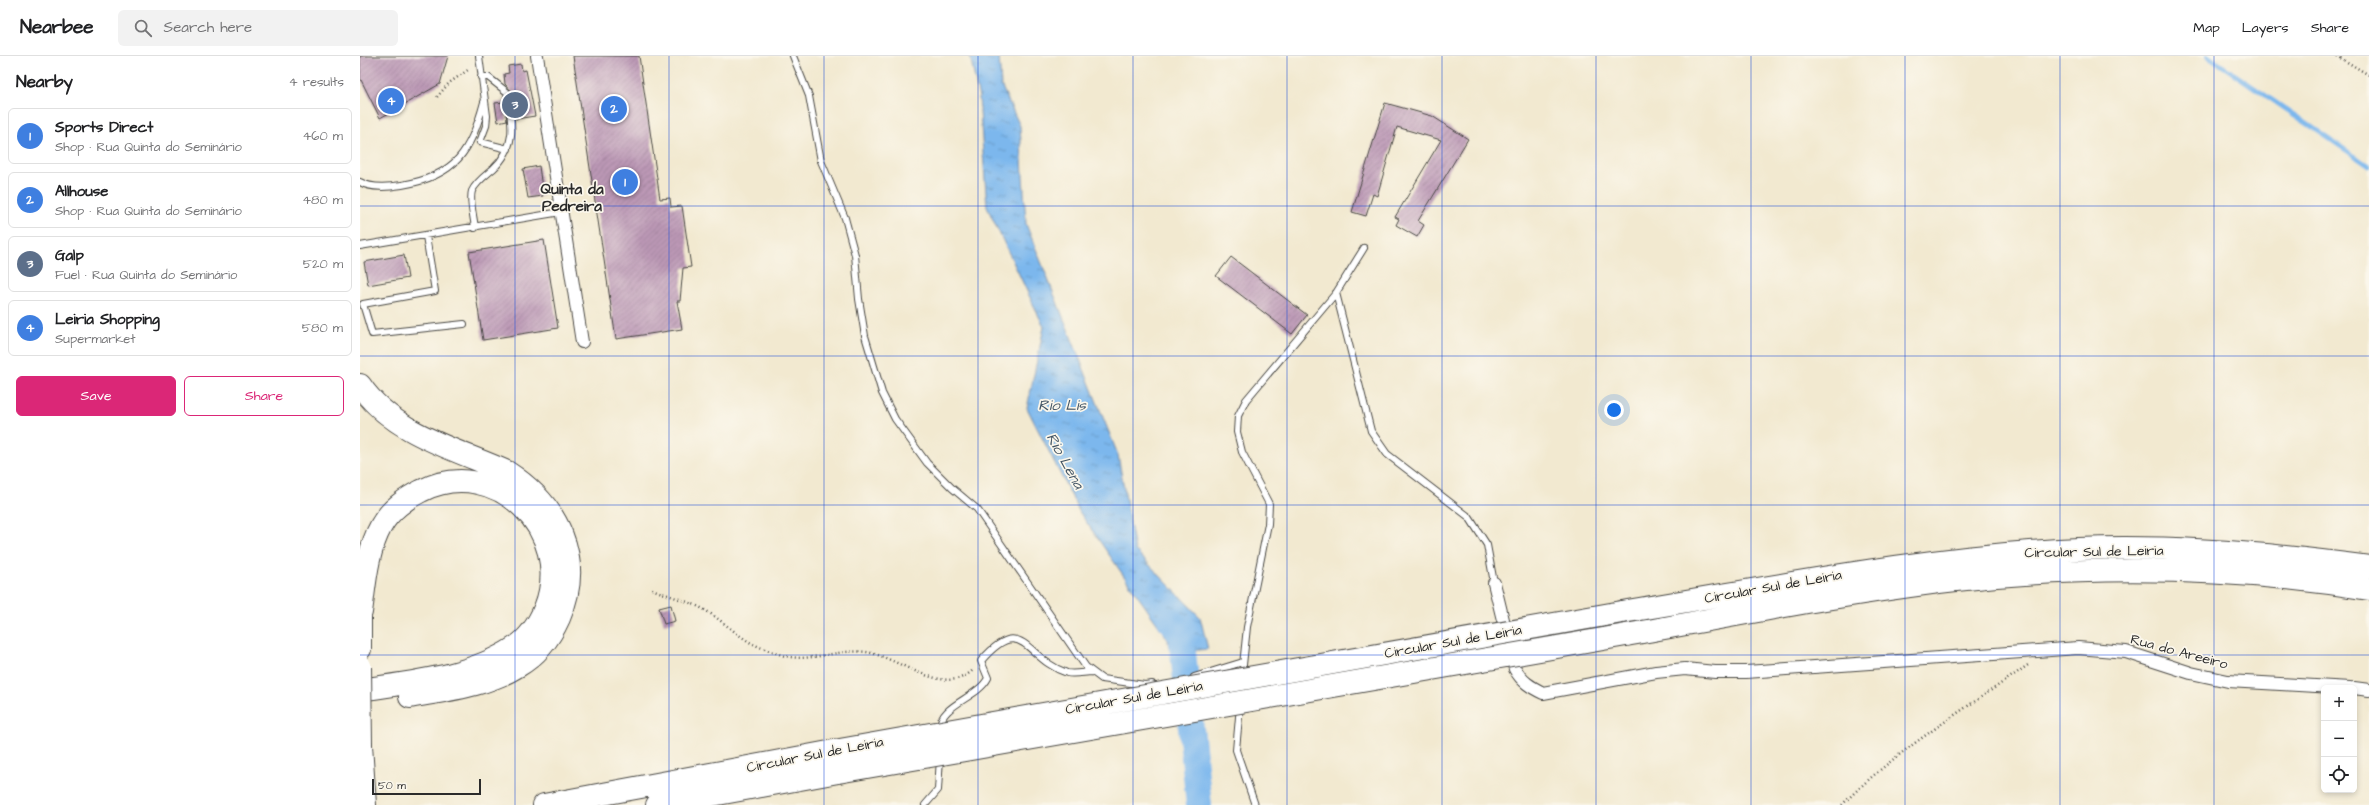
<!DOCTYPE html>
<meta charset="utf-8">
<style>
body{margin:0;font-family:"Architects Daughter",sans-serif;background:#f2f2f2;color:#202124}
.controls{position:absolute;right:12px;bottom:12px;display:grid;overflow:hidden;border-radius:6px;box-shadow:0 2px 6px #0003}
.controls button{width:36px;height:36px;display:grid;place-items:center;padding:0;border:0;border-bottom:1px solid #e0e0e0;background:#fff;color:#202124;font:20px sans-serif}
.scale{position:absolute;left:12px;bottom:10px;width:109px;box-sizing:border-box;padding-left:4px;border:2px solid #2b2b2b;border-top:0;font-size:11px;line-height:14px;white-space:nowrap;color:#2b2b2b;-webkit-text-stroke:3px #fbf7ec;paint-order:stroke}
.you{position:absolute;left:1254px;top:354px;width:14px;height:14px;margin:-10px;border:3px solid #fff;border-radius:50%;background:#1a73e8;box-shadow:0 0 0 6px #1a73e833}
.badge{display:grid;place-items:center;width:26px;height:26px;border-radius:50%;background:#db2777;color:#fff;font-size:13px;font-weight:700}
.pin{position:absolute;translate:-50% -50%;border:2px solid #fff;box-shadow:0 1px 4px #0006}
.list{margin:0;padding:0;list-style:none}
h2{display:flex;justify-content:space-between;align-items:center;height:52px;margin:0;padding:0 16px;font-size:17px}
h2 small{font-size:13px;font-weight:400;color:#757577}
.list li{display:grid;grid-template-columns:26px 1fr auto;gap:12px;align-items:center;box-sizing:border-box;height:56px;margin:0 8px 8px;padding:0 8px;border:1px solid #e0e0e0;border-radius:6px}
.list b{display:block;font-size:15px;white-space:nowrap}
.list p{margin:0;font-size:13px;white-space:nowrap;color:#757577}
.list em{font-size:13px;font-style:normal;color:#757577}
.actions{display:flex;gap:8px;padding:12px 16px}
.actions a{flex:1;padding:9px 0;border:1px solid #db2777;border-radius:6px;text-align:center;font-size:14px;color:#db2777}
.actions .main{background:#db2777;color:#fff}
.icon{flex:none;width:22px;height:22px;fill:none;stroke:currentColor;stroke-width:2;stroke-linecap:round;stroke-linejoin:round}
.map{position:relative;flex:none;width:2009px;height:749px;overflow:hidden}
header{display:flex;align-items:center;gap:24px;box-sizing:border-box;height:56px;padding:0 20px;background:#fff;border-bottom:1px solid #e0e0e0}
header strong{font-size:19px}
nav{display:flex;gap:22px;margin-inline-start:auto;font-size:14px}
.search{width:280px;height:36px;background:#f2f2f2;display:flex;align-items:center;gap:10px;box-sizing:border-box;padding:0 14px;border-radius:6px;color:#757577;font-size:15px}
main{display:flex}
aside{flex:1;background:#fff}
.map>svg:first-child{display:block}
.water{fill:url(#water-ripples);stroke:#53718c}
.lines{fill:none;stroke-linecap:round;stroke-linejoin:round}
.stream{stroke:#7bb7ed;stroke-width:4.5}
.river{stroke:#7bb7ed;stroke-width:26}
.building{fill:url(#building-hatch)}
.service-casing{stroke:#494844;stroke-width:8}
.minor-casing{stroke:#494844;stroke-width:14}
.motorway-casing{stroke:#494844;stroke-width:24}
.path{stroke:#494844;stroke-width:2.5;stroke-dasharray:1 3;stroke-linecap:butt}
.service{stroke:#fff;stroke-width:6}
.minor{stroke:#fff;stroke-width:12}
.motorway{stroke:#fff;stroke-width:22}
.motorway-bridge-casing{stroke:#494844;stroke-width:24;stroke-linecap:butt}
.motorway-bridge{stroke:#fff;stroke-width:22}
.grid{fill:none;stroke:#1d4ed8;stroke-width:1;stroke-opacity:0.55}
.labels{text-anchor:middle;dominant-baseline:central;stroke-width:3.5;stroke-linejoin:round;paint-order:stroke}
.street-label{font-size:14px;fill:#2b2b2b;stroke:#fbf7ec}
.neighbourhood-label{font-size:15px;font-weight:bold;fill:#2b2b2b;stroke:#fbf7ec}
.water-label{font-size:15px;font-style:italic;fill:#435565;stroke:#fbf7ec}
</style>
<header>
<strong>Nearbee</strong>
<div class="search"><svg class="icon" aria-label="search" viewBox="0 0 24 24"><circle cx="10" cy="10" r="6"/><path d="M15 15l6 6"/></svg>Search here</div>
<nav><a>Map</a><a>Layers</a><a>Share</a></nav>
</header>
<main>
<aside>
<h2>Nearby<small>4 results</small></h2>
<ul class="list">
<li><span class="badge" style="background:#3f7fe0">1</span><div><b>Sports Direct</b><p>Shop · Rua Quinta do Seminário</p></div><em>460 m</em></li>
<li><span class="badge" style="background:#3f7fe0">2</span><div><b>Allhouse</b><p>Shop · Rua Quinta do Seminário</p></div><em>480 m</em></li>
<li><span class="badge" style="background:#5c6f8a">3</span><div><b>Galp</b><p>Fuel · Rua Quinta do Seminário</p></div><em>520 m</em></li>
<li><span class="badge" style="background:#3f7fe0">4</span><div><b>Leiria Shopping</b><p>Supermarket</p></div><em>580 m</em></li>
</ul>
<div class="actions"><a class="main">Save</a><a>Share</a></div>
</aside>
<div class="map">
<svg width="2009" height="749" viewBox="0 0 2009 749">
<defs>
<pattern id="water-ripples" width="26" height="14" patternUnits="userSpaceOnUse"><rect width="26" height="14" fill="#7bb7ed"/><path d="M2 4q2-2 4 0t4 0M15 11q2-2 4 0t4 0" fill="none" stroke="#6595c0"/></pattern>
<pattern id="building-hatch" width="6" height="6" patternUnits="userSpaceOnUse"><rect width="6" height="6" fill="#bc98b6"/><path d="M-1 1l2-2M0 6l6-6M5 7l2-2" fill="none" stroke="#997c94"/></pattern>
</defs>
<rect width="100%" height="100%" fill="#fbf7ec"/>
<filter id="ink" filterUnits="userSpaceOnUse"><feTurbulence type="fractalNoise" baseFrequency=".025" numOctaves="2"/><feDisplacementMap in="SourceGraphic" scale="8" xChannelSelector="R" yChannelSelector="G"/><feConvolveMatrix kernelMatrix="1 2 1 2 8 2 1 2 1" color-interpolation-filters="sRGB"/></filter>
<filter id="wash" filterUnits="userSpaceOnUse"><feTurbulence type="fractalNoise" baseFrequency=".012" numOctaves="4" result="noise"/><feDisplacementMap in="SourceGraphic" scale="16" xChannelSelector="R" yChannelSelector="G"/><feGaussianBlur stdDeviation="0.9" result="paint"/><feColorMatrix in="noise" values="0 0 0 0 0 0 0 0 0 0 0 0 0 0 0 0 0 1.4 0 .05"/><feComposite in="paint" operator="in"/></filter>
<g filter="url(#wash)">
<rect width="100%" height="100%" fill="#f2e9d0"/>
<path class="water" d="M 610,0 L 639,0 L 641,29 L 660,70 L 666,168 L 758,399 L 775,494 L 840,561 L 848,593 L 813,597 L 805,579 L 720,457 L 667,352 L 684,271 L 627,151 L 619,42 Z"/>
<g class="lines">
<path class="stream" d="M 1848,0 L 2009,110"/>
<path class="river" d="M 810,564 L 821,577 L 839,749"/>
</g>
<g id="blocks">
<path class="building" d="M 0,0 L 88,0 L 80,28 L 20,62 L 0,22 Z
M 213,0 L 279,0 L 300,143 L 310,142 L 311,151 L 322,150 L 331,211 L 323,212 L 320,245 L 317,245 L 322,273 L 256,283 Z
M 161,8 L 162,15 L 166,14 L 175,60 L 156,63 L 151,35 L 145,28 L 144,18 L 149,17 L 148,10 Z
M 144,46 L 147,64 L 138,66 L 135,47 Z
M 1025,47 L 1072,60 L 1108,83 L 1058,165 L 1064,169 L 1057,181 L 1036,169 L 1039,163 L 1035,161 L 1081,84 L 1037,71 L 1017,140 L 1013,138 L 1006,160 L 992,156 Z
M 179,110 L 183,140 L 168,142 L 163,113 Z
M 184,184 L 198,272 L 123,284 L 109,196 Z
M 44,199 L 48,222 L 8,229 L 4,206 Z
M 871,201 L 947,259 L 932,278 L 856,220 Z
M 311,549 L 315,565 L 304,568 L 299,552 Z"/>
</g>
</g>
<g filter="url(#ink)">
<use href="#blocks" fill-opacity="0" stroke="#494844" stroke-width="1"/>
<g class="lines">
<g class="service-casing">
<path id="service" d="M 119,0 L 127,60 L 126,70 L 120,86 L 148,93
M 433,0 L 449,40 L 461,105 L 485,162 L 495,199 L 499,243 L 505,280 L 522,337 L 535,363 L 567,407 L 592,432 L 617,453 L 726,611 L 742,623 L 785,629 L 792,628
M 0,126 C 12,133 29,131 42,129 C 96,120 111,95 124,46
M 115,172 C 114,162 109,144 112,135 C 116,126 126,119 133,113 C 158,90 152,65 147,36 L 128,21 L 121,21
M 66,180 L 75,235 L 3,248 L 12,278 L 104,268
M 0,190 L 201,156
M 976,237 L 1011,375 L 1027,398 L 1109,461 L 1127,489 L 1134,527
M 883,609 L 887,571 L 908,468 L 909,448 L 882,396 L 877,376 L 878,360 L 886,344 L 976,237 L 1004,192
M 834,621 L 883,606
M 880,650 L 876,694 L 895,749
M 580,672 C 579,649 618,642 628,622 L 621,605 C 663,556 665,603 707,617 C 714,619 725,616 732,616
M 565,749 L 578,734 L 580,702"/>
</g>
<g class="minor-casing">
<path id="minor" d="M 177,0 L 222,286
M 1134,527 L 1155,613 C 1162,626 1171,631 1183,637 L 1296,616 L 1325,613 L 1355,616 L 1386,616 L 1718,592 L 1766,596 L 1831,617 L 1868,625 L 1990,632
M 1994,632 L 2009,634"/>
</g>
<g class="motorway-casing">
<path id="motorway" d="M 0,329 C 33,378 96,393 147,416 C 198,449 225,503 199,562 C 190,582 177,599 158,610 C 126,630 87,634 50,641
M 0,545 L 0,593
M 1262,556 C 1414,531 1565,500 1719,493 C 1815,489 1914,498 2009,511
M 1266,579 C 1376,559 1486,537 1596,524 C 1733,509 1874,511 2009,533
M 0,634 C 51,626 110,621 154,592 C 169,583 178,569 185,552 C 215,476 136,397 61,435 C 46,442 29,455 21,470 C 7,495 5,528 1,556
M 1,689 L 5,749
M 184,749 L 474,695
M 297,749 L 478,716"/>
</g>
<path class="path" d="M 1977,0 L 2009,19
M 77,41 L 89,27 L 108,14
M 292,533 C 306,539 321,543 335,549 C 356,558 373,577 393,588 C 401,592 410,595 419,598 C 447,609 477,592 506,596 C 539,601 585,643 614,613
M 1482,749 C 1533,696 1607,652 1668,609"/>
<use href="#service" class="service"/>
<use href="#minor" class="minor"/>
<use href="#motorway" class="motorway"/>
<g class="motorway-bridge-casing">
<path id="motorway-bridge" d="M 0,610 L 1,689
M 474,695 L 1262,556
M 478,716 L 1266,579"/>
</g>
<use href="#motorway-bridge" class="motorway-bridge"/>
</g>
</g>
<path class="grid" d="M 155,0 L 155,749M 309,0 L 309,749M 464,0 L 464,749M 618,0 L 618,749M 773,0 L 773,749M 927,0 L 927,749M 1082,0 L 1082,749M 1236,0 L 1236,749M 1391,0 L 1391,749M 1545,0 L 1545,749M 1700,0 L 1700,749M 1854,0 L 1854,749M 0,150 L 2009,150M 0,300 L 2009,300M 0,449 L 2009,449M 0,599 L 2009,599"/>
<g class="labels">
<g class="street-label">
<text transform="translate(1734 496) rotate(-1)">Circular Sul de Leiria</text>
<text transform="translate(1413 531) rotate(-10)">Circular Sul de Leiria</text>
<text transform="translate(1093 586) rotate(-10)">Circular Sul de Leiria</text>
<text transform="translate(1819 596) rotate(15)">Rua do Areeiro</text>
<text transform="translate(774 642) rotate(-10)">Circular Sul de Leiria</text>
<text transform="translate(455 699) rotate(-11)">Circular Sul de Leiria</text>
</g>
<g class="neighbourhood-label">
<text x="212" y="133">Quinta da<tspan x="212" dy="17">Pedreira</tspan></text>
</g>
<g class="water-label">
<text x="702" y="349">Rio Lis</text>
<text transform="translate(705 405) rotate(61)">Rio Lena</text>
</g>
</g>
</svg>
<div class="controls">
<button>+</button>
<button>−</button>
<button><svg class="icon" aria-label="locate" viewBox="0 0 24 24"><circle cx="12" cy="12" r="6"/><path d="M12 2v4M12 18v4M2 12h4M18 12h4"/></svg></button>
</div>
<div class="scale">50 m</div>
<div class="you"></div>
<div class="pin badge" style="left:265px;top:126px;background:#3f7fe0">1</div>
<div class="pin badge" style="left:254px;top:53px;background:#3f7fe0">2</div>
<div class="pin badge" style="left:155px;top:49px;background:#5c6f8a">3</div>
<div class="pin badge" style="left:31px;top:45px;background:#3f7fe0">4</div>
</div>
</main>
